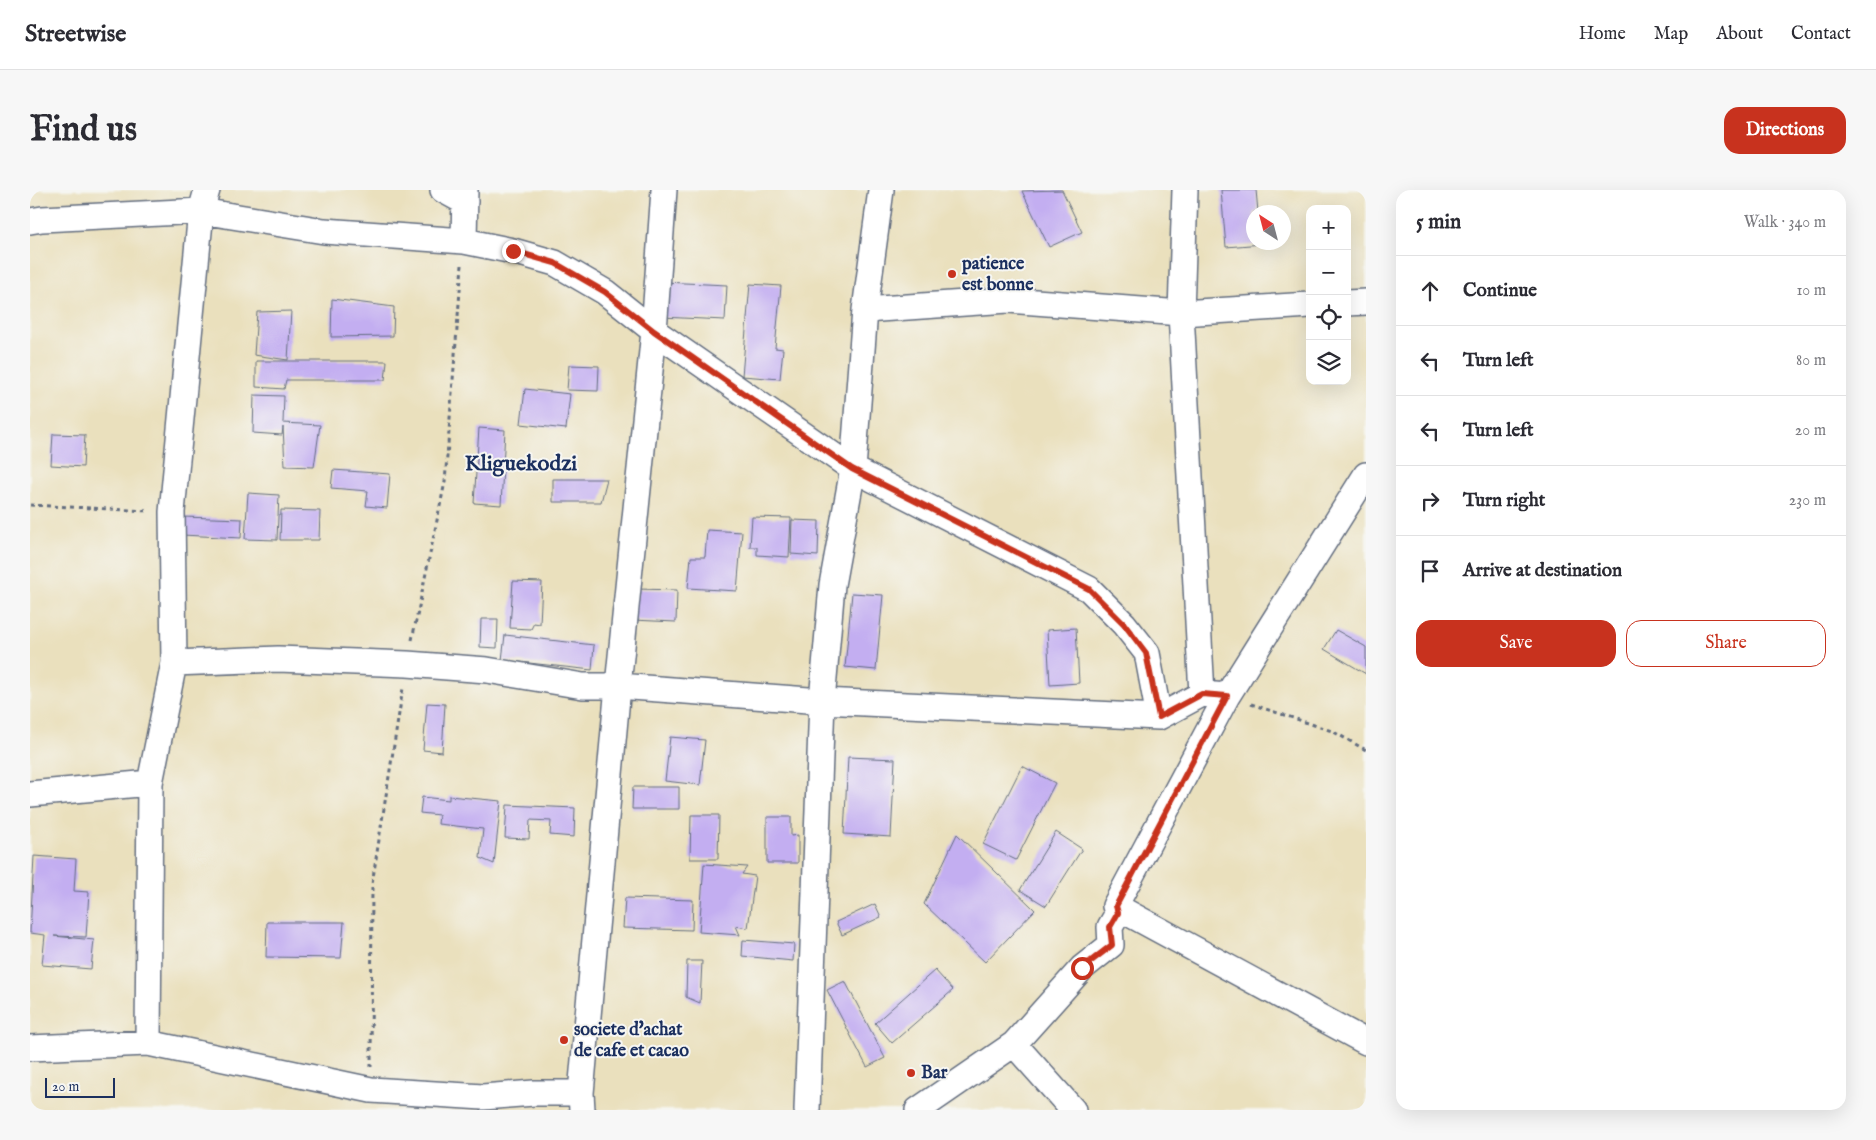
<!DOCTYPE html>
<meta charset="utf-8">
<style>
body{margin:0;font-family:"IM FELL English",serif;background:#f7f7f7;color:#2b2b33}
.controls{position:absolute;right:15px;top:15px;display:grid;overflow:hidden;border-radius:10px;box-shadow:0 5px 20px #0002}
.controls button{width:45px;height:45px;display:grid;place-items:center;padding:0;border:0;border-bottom:1px solid #e1e1e2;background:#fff;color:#2b2b33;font:25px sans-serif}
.compass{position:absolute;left:1216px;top:15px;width:45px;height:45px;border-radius:50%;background:#fff;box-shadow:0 5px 20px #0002;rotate:324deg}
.scale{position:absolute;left:15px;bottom:12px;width:70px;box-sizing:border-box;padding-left:5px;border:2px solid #1b2f5e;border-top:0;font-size:14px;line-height:18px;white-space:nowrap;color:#1b2f5e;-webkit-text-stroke:4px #f6f6f2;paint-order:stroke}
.stop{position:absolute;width:15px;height:15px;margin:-11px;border:4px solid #c8321e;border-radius:50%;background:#fff}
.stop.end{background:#c8321e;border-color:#fff;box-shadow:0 1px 5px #0008}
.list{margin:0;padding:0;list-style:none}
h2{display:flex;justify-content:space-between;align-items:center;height:65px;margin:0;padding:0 20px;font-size:21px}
h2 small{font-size:16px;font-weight:400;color:#7c7c81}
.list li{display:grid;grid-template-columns:32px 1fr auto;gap:15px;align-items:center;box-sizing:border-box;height:70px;padding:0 20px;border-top:1px solid #e1e1e2}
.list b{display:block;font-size:19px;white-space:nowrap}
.list em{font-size:16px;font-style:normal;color:#7c7c81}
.actions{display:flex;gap:10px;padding:15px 20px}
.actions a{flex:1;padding:11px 0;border:1px solid #c8321e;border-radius:15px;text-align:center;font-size:18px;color:#c8321e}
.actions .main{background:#c8321e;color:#fff}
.icon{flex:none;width:28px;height:28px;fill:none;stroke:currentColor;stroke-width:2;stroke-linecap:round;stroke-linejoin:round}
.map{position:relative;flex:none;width:1336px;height:920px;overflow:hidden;border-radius:15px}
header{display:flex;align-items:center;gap:30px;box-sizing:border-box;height:70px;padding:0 25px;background:#fff;border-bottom:1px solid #e1e1e2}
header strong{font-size:24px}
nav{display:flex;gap:28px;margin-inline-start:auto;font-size:18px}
.intro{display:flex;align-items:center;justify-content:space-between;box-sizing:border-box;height:120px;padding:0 30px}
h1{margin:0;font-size:35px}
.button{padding:12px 22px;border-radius:15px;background:#c8321e;color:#fff;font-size:18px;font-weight:700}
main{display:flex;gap:30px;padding:0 30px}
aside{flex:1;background:#fff;border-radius:15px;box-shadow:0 5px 20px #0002}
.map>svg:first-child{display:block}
.building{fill:#c3aef1}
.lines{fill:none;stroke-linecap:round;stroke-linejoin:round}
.minor-casing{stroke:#636d7f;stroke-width:28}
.path{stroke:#636d7f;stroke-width:3;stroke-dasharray:4 4;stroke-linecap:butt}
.minor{stroke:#fff;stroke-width:25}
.route{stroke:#c8321e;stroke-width:6}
.poi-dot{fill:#c8321e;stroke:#f6f6f2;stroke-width:2}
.labels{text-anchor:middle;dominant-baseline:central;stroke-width:4;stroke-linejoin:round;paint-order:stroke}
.poi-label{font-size:18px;font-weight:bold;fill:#1b2f5e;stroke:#f6f6f2;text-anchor:start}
.district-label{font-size:22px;font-weight:bold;fill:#1b2f5e;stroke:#f6f6f2}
</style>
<header>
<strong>Streetwise</strong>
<nav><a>Home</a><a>Map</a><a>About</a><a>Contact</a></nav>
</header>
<div class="intro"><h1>Find us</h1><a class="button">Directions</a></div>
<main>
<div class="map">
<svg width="1336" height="920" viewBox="0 0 1336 920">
<rect width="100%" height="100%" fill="#f6f6f2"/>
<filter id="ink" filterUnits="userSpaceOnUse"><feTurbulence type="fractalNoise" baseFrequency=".02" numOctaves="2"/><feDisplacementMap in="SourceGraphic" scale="10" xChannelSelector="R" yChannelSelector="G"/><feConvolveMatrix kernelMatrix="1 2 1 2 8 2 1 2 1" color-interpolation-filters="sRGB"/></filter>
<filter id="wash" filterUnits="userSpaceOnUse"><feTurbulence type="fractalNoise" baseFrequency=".0096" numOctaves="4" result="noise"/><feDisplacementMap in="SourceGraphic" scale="20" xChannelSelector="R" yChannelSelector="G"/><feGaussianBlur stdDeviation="1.12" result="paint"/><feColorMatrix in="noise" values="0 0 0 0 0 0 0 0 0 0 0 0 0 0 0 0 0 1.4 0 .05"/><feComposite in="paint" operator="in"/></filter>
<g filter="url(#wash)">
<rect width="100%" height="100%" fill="#eae0bd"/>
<g id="blocks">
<path class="building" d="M 1032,0 L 1052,42 L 1019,57 L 992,1 Z
M 1191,0 L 1226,0 L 1228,22 L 1224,22 L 1224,52 L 1232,52 L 1232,54 L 1196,57 Z
M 633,92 L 697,95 L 695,130 L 631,127 Z
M 720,94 L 751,96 L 745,158 L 753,159 L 750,189 L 712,186 Z
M 302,109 L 364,117 L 363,146 L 301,147 Z
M 261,121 L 258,170 L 224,165 L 227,122 Z
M 226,171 L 357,171 L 355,190 L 256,190 L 254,199 L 226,197 Z
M 539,175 L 569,176 L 568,201 L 537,200 Z
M 495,199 L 540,204 L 536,239 L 491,234 Z
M 224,205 L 254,206 L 253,233 L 290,235 L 284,277 L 255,276 L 253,237 L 252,245 L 223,243 Z
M 449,238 L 475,240 L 471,315 L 444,313 Z
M 23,244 L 55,245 L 53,277 L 21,275 Z
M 303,280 L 360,284 L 357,318 L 336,316 L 338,301 L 301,298 Z
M 523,289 L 577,289 L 571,312 L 523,312 Z
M 218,303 L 249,305 L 247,350 L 215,349 Z
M 251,320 L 290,321 L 289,350 L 250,350 Z
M 153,327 L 212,329 L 211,348 L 152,345 Z
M 722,327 L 761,328 L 759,367 L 727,365 L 727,357 L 720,357 Z
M 762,330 L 789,331 L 788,366 L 761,364 Z
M 677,340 L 712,342 L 707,401 L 658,398 L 661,367 L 675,367 Z
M 483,391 L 512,392 L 510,434 L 504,433 L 501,439 L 480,438 Z
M 607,399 L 647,400 L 646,432 L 602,430 Z
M 822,403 L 853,405 L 846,480 L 815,477 Z
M 451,429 L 468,429 L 467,458 L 450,457 Z
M 1046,438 L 1049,493 L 1020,495 L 1017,440 Z
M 1306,440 L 1336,457 L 1336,484 L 1294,459 Z
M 475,445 L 564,455 L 562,480 L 472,470 Z
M 397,513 L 415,514 L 412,562 L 393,560 Z
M 640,547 L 675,550 L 670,595 L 635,591 Z
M 818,567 L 865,569 L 861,647 L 814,644 Z
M 992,576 L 1025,593 L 986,670 L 953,654 Z
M 603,597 L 649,597 L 649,619 L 602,619 Z
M 419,606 L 471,611 L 464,674 L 450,668 L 453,639 L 408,634 L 409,625 L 390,623 L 392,607 L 419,610 Z
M 477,615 L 545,618 L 544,647 L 520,645 L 521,631 L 500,630 L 499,649 L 475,648 Z
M 661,625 L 689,625 L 688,669 L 660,669 Z
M 737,627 L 761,627 L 761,646 L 768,645 L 768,673 L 737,673 Z
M 1026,642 L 1052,659 L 1016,716 L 990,700 Z
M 927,644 L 1005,720 L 955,772 L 894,714 Z
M 4,666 L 46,669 L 44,701 L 59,702 L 56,747 L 24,746 L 64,750 L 61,779 L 12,775 L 15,745 L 0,743 Z
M 674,674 L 717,677 L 712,684 L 725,686 L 718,738 L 706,736 L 710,745 L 669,742 Z
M 595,708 L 663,710 L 662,740 L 593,738 Z
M 845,714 L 851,727 L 812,745 L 806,732 Z
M 237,732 L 314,732 L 311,768 L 236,767 Z
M 713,750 L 764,754 L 763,771 L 712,766 Z
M 657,771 L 672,771 L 670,813 L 656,807 Z
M 905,780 L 923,800 L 862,853 L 845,833 Z
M 815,791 L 855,868 L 837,877 L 797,800 Z"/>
</g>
</g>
<g filter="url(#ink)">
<use href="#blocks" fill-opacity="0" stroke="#636d7f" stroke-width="1"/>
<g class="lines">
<g class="minor-casing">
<path id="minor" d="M 413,0 L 435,12
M 1155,0 L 1151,123 L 1172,504
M 0,31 L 12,29 L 171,21 L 294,41 L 434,51 L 483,61 L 525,73 L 575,102 L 624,141 L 823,279 L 1059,399 L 1094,434 L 1117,463 L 1129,527
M 434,51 L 435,0
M 1317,113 L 1336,112
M 835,120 L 978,110 L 1151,123 L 1280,115
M 144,473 L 248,469 L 377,474 L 457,480 L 553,496 L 588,496 L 792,511 L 1129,527 L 1172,504 L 1197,506
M 0,604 L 120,593
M 1085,716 L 1336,852
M 118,853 L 120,593 L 144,473 L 142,322 L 171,21 L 177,0
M 984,854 L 1043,920
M 0,858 L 118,853 L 341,900 L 453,907 L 504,903 L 551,903
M 552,920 L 551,903 L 588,496 L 624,141 L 634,0
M 777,920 L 792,511 L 802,395 L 823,279 L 835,120 L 851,0
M 888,920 L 984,854 L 1052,778 L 1081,755 L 1080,737 L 1088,723 L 1085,716 L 1197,506 L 1336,285"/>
</g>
<path class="path" d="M 0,315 L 119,321
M 382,450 L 415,292 L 432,75
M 1221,514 L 1302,541 L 1336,560
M 341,877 L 342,694 L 373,498"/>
<use href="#minor" class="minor"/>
</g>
</g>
<g class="lines" filter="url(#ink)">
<path class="route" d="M 483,61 L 525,73 L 575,102 L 624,141 L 822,279 L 1059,399 L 1094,434 L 1116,463 L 1129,527 L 1172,504 L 1197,506 L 1086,716 L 1088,723 L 1080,737 L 1082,755 L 1052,778"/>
</g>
<g class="poi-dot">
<circle cx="922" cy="84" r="5"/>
<circle cx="534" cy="850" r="5"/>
<circle cx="881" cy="883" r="5"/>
</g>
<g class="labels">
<g class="poi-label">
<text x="932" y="74">patience<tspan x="932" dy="21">est bonne</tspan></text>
<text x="544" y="840">societe d'achat<tspan x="544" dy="21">de cafe et cacao</tspan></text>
<text x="891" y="883">Bar</text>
</g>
<g class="district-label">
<text x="491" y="274">Kliguekodzi</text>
</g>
</g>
</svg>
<div class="controls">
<button>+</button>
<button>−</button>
<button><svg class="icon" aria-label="locate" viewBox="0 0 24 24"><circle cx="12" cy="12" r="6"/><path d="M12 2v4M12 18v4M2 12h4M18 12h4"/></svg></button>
<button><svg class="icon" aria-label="layers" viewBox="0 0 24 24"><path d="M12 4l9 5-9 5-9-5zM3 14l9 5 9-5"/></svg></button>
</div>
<svg class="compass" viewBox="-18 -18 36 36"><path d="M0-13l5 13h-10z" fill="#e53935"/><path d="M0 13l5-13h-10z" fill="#7c7c81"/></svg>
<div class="scale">20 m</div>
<div class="stop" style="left:1052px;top:778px"></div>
<div class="stop end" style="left:483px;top:61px"></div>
</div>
<aside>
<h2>5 min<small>Walk · 340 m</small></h2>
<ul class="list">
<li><svg class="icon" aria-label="ahead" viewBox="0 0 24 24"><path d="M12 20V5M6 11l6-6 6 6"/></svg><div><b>Continue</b></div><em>10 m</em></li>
<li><svg class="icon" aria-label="left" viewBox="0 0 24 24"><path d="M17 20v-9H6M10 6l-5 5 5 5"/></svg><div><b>Turn left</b></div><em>80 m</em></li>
<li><svg class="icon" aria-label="left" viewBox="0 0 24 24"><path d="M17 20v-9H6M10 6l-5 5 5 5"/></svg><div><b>Turn left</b></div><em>20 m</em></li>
<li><svg class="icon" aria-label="right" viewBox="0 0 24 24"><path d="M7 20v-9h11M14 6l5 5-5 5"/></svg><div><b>Turn right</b></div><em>230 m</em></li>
<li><svg class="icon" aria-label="arrive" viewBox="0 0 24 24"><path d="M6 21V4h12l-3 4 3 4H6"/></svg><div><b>Arrive at destination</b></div></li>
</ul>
<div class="actions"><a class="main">Save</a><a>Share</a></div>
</aside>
</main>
